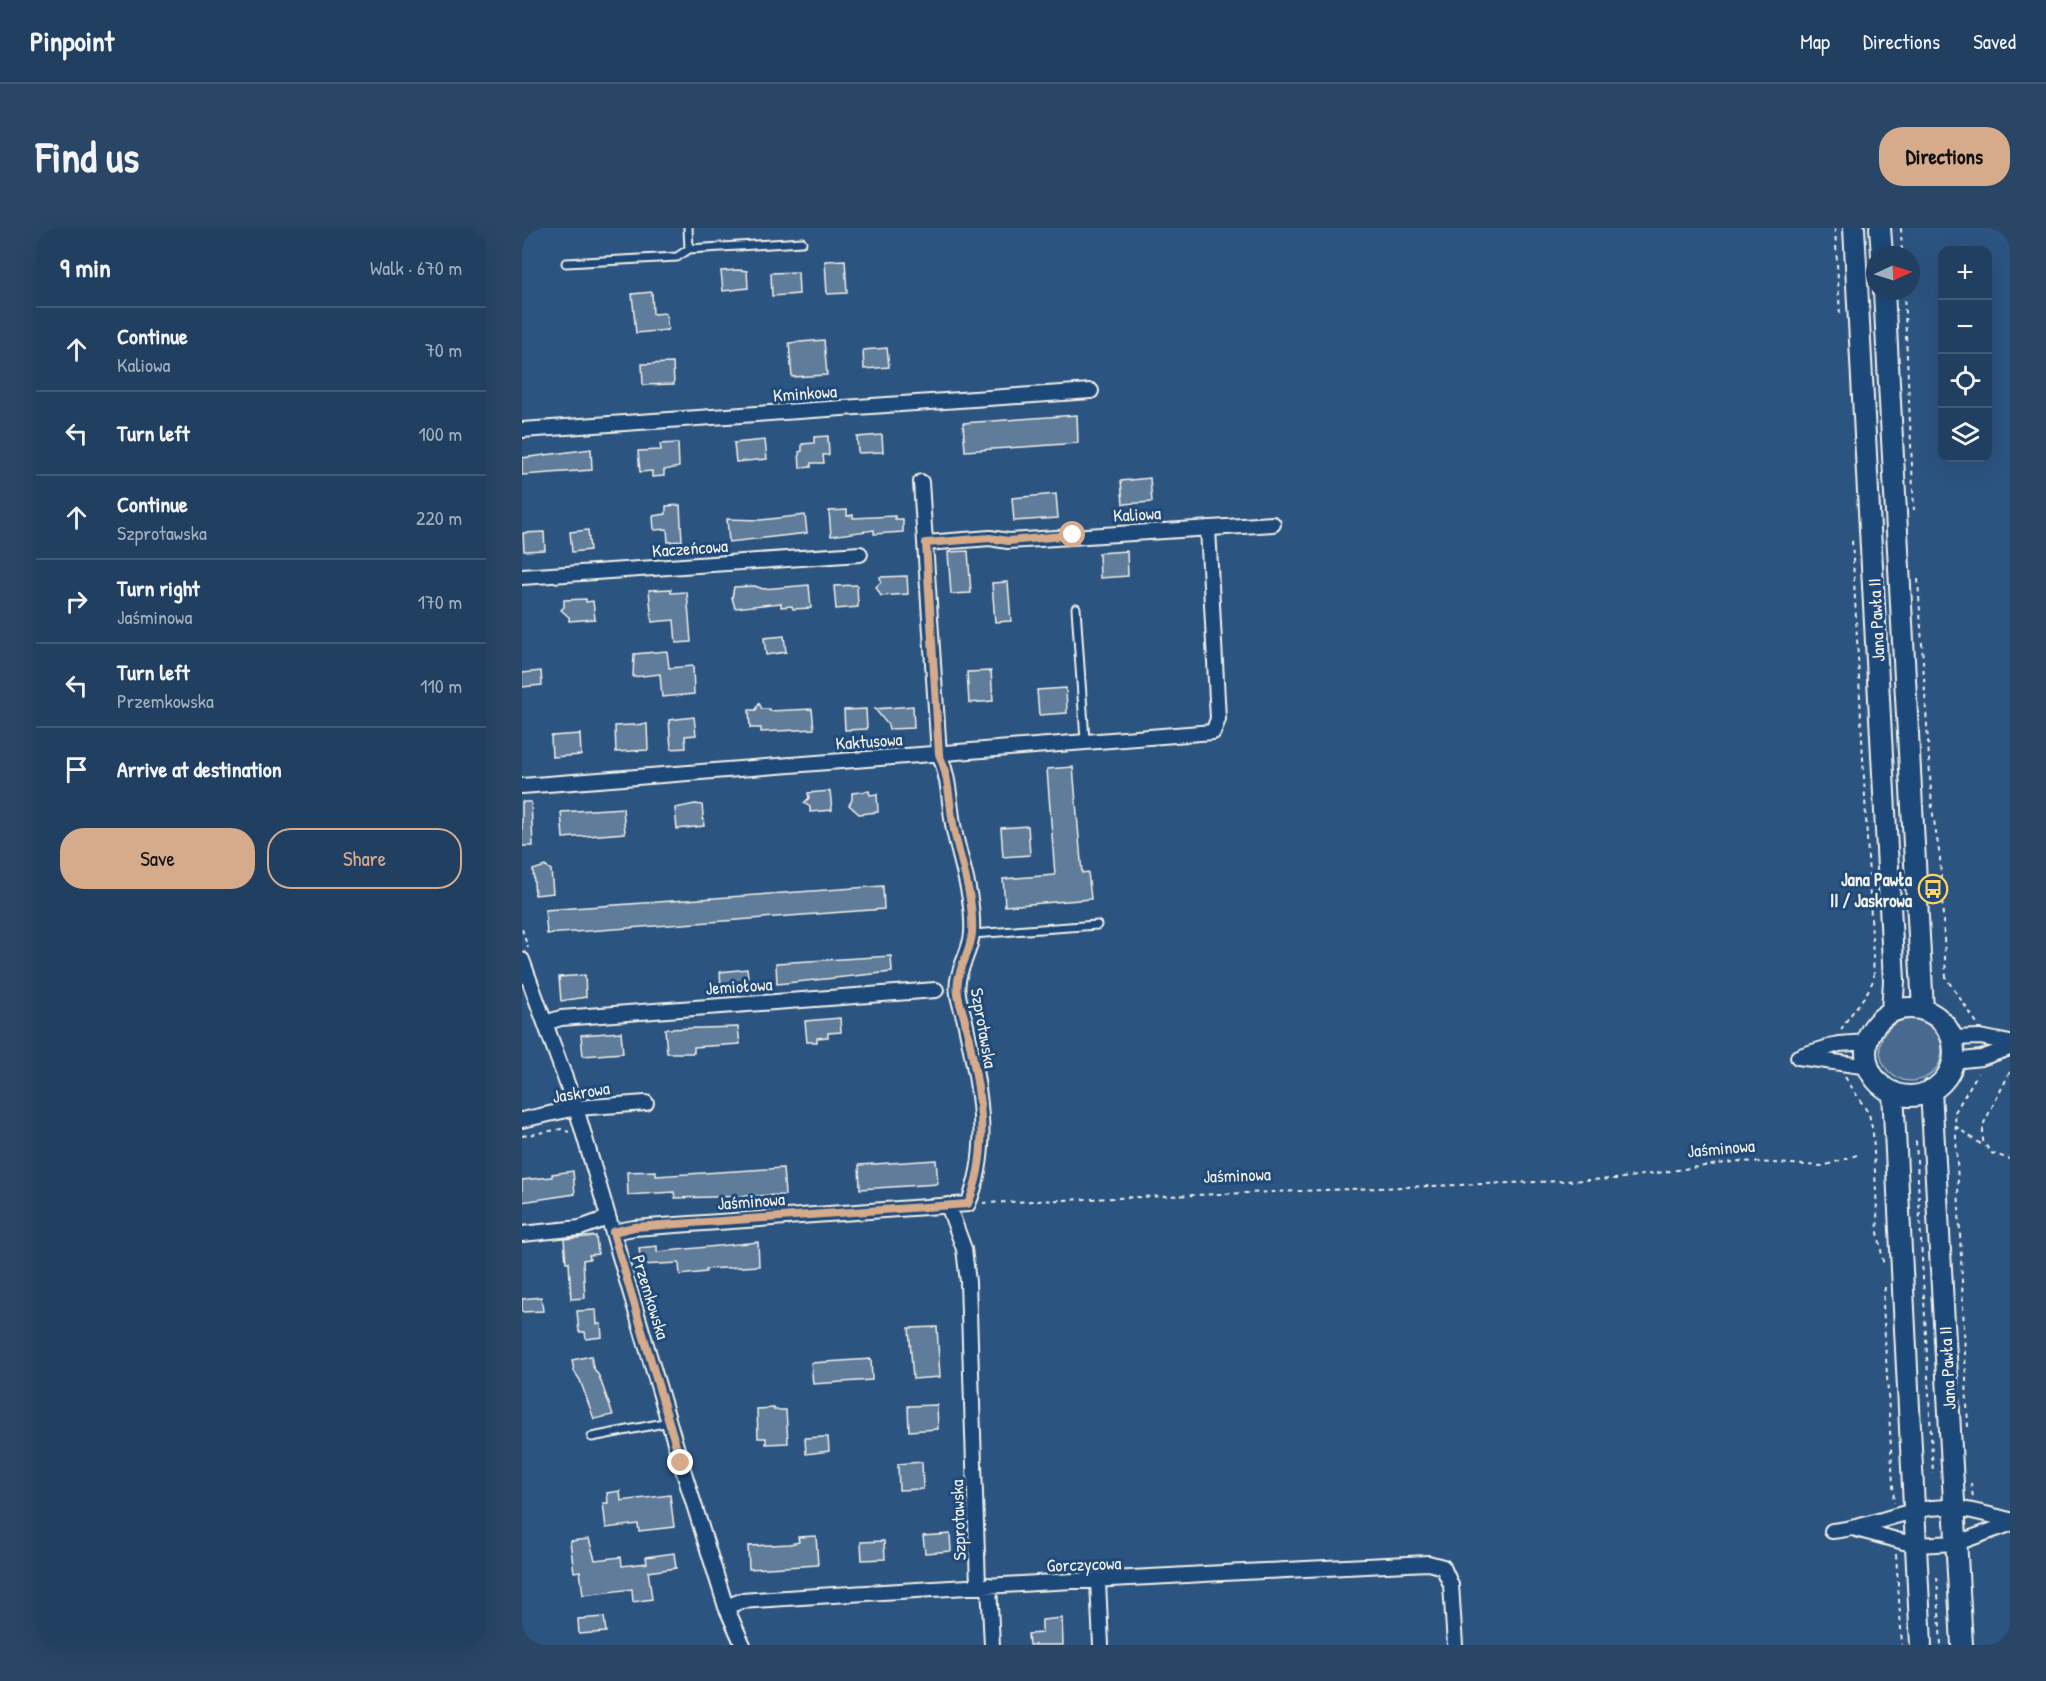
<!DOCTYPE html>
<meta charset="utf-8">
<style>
body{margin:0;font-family:"Patrick Hand",sans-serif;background:#294667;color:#f1f3f6}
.controls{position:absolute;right:18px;top:18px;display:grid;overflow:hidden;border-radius:12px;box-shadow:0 6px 24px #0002}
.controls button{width:54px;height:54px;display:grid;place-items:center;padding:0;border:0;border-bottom:2px solid #3e5876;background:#213f61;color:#f1f3f6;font:30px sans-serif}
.compass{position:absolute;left:1344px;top:18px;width:54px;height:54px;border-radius:50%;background:#213f61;box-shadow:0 6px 24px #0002;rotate:86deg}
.stop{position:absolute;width:18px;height:18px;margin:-14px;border:4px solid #d6ab8b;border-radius:50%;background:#fff}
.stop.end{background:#d6ab8b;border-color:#fff;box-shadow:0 2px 6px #0008}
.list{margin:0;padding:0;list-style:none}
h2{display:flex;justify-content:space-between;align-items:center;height:78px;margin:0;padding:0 24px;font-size:26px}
h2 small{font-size:20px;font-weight:400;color:#a2afbd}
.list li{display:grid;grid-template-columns:39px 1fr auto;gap:18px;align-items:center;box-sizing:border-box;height:84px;padding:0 24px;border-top:2px solid #3e5876}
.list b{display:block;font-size:22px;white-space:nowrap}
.list p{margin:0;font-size:20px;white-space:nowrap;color:#a2afbd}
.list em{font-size:20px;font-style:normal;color:#a2afbd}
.actions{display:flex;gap:12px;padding:18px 24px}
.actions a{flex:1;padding:14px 0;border:2px solid #d6ab8b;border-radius:24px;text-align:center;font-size:21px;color:#d6ab8b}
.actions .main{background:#d6ab8b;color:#111}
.icon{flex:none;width:33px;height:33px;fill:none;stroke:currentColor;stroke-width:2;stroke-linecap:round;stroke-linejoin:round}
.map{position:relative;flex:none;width:1488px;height:1417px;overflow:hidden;border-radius:24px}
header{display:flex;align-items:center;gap:36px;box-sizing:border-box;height:84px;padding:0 30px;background:#213f61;border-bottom:2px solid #3e5876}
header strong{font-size:28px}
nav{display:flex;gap:33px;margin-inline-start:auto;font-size:21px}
.intro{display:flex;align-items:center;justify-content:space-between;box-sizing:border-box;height:144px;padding:0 36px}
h1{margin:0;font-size:42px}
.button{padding:15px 27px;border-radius:24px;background:#d6ab8b;color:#111;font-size:21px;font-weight:700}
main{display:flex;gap:36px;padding:0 36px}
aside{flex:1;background:#213f61;border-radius:24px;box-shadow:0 6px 24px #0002}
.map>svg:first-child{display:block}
.green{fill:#496b90;stroke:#9eaebc;stroke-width:1.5}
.building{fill:#5e7b9a;stroke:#f4f1e8;stroke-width:1.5}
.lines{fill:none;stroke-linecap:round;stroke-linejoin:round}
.lane-casing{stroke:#f4f1e8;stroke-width:11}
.street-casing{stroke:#f4f1e8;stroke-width:18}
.secondary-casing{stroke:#f4f1e8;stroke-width:24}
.path{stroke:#f4f1e8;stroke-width:2;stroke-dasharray:4.5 4.5;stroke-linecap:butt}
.lane{stroke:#1f4a7a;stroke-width:7}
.street{stroke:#1f4a7a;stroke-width:14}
.secondary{stroke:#1f4a7a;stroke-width:20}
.route{stroke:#d6ab8b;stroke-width:8}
.labels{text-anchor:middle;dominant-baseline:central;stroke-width:6;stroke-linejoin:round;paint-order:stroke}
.street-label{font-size:18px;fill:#f4f1e8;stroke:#1f4a7a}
.poi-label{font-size:18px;font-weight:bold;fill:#f4f1e8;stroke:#1f4a7a;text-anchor:end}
</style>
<header>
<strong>Pinpoint</strong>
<nav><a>Map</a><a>Directions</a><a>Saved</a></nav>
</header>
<div class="intro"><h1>Find us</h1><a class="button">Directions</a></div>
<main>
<aside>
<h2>9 min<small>Walk · 670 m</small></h2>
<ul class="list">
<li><svg class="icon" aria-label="ahead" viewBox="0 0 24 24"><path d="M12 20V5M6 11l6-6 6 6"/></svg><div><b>Continue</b><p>Kaliowa</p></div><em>70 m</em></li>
<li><svg class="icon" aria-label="left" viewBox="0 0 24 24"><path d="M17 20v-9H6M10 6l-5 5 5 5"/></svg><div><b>Turn left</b></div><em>100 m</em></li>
<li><svg class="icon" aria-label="ahead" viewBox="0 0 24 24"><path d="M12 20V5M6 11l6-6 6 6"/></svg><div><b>Continue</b><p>Szprotawska</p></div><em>220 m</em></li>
<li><svg class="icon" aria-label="right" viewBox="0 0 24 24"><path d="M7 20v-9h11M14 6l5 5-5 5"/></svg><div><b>Turn right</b><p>Jaśminowa</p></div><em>170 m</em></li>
<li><svg class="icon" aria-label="left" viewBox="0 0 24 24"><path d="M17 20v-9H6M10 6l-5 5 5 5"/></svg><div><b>Turn left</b><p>Przemkowska</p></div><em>110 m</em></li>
<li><svg class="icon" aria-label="arrive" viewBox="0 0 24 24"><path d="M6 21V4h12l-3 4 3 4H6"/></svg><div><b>Arrive at destination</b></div></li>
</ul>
<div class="actions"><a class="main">Save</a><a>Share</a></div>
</aside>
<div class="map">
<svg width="1488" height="1417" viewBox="0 0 1488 1417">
<rect width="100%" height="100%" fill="#2c5481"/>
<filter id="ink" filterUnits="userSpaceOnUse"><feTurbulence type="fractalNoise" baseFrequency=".0167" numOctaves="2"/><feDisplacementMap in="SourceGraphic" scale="12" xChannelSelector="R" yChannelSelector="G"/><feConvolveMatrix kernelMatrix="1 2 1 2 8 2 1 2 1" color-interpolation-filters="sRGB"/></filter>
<g filter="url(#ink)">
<path class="green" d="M1358 822a31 31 0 1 1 62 0a31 31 0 1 1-62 0Z"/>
<path class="building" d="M 323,32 L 325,65 L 305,66 L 303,33 Z
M 217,42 L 225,43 L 226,60 L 201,63 L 199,43 Z
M 276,44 L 277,66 L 250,68 L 249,45 Z
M 130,64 L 131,86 L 144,85 L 146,102 L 114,105 L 110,66 Z
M 302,112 L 305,147 L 270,149 L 267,115 Z
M 365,120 L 367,139 L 342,141 L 341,122 Z
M 151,135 L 152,156 L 121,157 L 120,136 Z
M 555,187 L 556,215 L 443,223 L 441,195 Z
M 360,207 L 361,224 L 336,225 L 335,209 Z
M 306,208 L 307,227 L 301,227 L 302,235 L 289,235 L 289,239 L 278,240 L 277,224 L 280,223 L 280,216 L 292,215 L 292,209 Z
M 243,212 L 245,231 L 214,234 L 212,215 Z
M 156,215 L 157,239 L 142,242 L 142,248 L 130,249 L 130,243 L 118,244 L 116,223 L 139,222 L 138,216 Z
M 69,221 L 70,242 L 0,247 L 0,230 Z
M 628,250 L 630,274 L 601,276 L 599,253 Z
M 534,266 L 536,290 L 492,293 L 490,270 Z
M 158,277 L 160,313 L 146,314 L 145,301 L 132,302 L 131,288 L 144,286 L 144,278 Z
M 325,282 L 325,288 L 331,287 L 331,290 L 373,288 L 373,291 L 381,291 L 381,304 L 352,306 L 352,302 L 309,308 L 307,283 Z
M 283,287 L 285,305 L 207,314 L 205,291 L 239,292 Z
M 66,302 L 68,322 L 50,324 L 48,304 Z
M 22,304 L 23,322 L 2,323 L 1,305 Z
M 446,323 L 449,365 L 429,366 L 426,324 Z
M 605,323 L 606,348 L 578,350 L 577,325 Z
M 385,348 L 386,366 L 359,368 L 354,359 L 359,354 L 358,349 Z
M 486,354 L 489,393 L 473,394 L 470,355 Z
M 287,357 L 289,380 L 271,381 L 270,378 L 259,379 L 259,375 L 213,380 L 210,370 L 212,359 L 233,358 L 241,361 Z
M 335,357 L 336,379 L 314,381 L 312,358 Z
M 149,361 L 149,365 L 165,364 L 169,414 L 154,415 L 152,392 L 130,394 L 127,362 Z
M 64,371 L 64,374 L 71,373 L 73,391 L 47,393 L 47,389 L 39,382 L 42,379 L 42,372 Z
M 262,408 L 264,424 L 244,427 L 242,410 Z
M 145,423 L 147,440 L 171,438 L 172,466 L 140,469 L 138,446 L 111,449 L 112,426 Z
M 19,443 L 20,457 L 0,459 L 0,445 Z
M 469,443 L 471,473 L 447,475 L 445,444 Z
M 544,460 L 545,485 L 517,487 L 515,462 Z
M 237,475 L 240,481 L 248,481 L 248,483 L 290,481 L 292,501 L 239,504 L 239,500 L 228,500 L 227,482 L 234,482 Z
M 391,478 L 392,500 L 367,501 L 366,497 L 353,481 Z
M 344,481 L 345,501 L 323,502 L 322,482 Z
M 172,489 L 174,507 L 163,508 L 164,520 L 149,521 L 147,492 Z
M 125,496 L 126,522 L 94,524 L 93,498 Z
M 58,506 L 59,527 L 30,529 L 29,508 Z
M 551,539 L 560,645 L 566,644 L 569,671 L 483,678 L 481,651 L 533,647 L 525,541 Z
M 308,563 L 310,582 L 288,584 L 288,579 L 282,575 L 287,570 L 286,565 Z
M 347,563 L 348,567 L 355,566 L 356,584 L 337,586 L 327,577 L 330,572 L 330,565 Z
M 0,574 L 9,574 L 11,618 L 0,618 Z
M 173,576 L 180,577 L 182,598 L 155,601 L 153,580 Z
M 101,580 L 103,605 L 41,610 L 39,584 Z
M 506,598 L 508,627 L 481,629 L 479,600 Z
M 23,638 L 29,642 L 31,665 L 13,667 L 11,642 Z
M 361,658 L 362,681 L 25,706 L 23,682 Z
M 369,728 L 370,744 L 255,756 L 254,735 Z
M 225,741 L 227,757 L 199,759 L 198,744 Z
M 63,747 L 64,769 L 39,773 L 37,749 Z
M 318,790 L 319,804 L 306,805 L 306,809 L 295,810 L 295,814 L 285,814 L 283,793 Z
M 216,799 L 218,816 L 172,819 L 172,825 L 145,825 L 143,801 Z
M 99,804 L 101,825 L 61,828 L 59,807 Z
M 414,932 L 416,956 L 338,961 L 337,937 Z
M 261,940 L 263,967 L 153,970 L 152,964 L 106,967 L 105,944 L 134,943 L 134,948 Z
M 51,943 L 53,966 L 0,974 L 0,952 L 30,949 L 30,946 Z
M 74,1008 L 76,1026 L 67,1027 L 68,1031 L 61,1032 L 63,1070 L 49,1071 L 47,1034 L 44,1034 L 42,1011 Z
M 236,1014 L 237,1038 L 184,1041 L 184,1044 L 158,1047 L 157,1035 L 119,1037 L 117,1020 L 135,1018 L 135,1024 Z
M 19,1069 L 21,1083 L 0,1084 L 0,1071 Z
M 74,1082 L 75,1096 L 79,1096 L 80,1109 L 64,1111 L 63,1104 L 57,1104 L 55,1083 Z
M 415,1099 L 418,1149 L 391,1151 L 387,1100 Z
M 69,1128 L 71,1139 L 77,1148 L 91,1187 L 72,1191 L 58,1152 L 52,1143 L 50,1132 Z
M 349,1131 L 350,1152 L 291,1156 L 289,1135 Z
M 415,1177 L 416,1201 L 387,1203 L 386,1178 Z
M 252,1180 L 252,1182 L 264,1182 L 266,1215 L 244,1216 L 244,1210 L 236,1210 L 235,1181 Z
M 301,1209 L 306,1209 L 307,1223 L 284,1226 L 283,1210 Z
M 400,1234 L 401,1261 L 377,1262 L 376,1236 Z
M 98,1263 L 99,1273 L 148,1267 L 152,1299 L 117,1303 L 116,1296 L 84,1300 L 81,1275 L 86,1275 L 85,1265 Z
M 428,1306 L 429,1323 L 403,1325 L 401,1308 Z
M 294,1308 L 296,1337 L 227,1341 L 226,1318 L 268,1316 L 277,1314 L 276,1309 Z
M 67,1311 L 73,1332 L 99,1329 L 100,1338 L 125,1335 L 124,1329 L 152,1325 L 154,1340 L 126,1344 L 126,1342 L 130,1371 L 111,1374 L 110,1361 L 61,1367 L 58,1343 L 52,1344 L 48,1313 Z
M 362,1313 L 363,1331 L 340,1332 L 339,1314 Z
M 82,1389 L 84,1404 L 57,1406 L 56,1391 Z
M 540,1390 L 541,1417 L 507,1417 L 506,1406 L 520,1405 L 520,1392 Z"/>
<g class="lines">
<g class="lane-casing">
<path id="lane" d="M 167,21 L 280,14
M 44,35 L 155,29 L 167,21 L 166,0
M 554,380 L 563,512
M 450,706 L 575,697
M 70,1209 L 147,1194"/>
</g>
<g class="street-casing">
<path id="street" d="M 0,202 L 569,163
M 404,315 L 468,310 L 486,313 L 751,296
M 0,349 L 338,326
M 0,558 L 691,504 L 696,491 L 686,300
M 0,732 L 54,880 L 159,1235 L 204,1379 L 221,1417
M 23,795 L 39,790 L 414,762
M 1430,810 L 1458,809 L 1488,815
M 1281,827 L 1317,816 L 1345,814
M 1276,829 L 1347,839
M 1431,833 L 1459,830 L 1488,820
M 0,892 L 54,880 L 124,875
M 426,977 L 442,1021 L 446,1054 L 456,1357
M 91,1004 L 112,1000 L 446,976 C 471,917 456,854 443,793 C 441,784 437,775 436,766 C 432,745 449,725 450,705 C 452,669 439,636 432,602 C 427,576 428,551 417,526 L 399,254
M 0,1006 L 58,1000 L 86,990
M 1334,1301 L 1393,1317 L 1435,1315 L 1488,1296
M 1310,1303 C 1352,1300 1391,1275 1433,1280 C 1451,1282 1470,1288 1488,1292
M 576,1354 L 579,1417
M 467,1357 L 470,1417
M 204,1379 L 219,1373 C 448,1358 677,1346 906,1335 L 921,1339 L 929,1357 L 933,1417"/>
</g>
<g class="secondary-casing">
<path id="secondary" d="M 1332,0 L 1372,753 L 1370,784
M 1358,0 L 1360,27
M 1362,63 L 1401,782
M1344 824a44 44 0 1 1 88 0a44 44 0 1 1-88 0Z
M 1409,862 L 1440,1417
M 1371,864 L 1399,1417"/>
</g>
<path class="path" d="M 1313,0 L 1318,87
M 1379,0 L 1380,27
M 1382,63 L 1392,282
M 1396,351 L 1410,580 L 1418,629 L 1424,750 L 1455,795
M 0,701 L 6,720
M 1319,802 C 1328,784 1347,768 1352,749 L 1330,311
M 1488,844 L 1461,897 L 1461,913 L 1469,925 L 1488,931
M 1323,849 L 1347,886 L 1351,904 L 1356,1004 L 1362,1039
M 1433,898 L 1463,919
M 0,908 L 39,901 L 47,904
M 1394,913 L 1411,1246
M 461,975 L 1093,951 L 1217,933 L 1301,938 L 1338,926
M 1363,1059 L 1361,1075 L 1372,1275
M 1446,1199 L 1433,884 L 1456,845
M 1449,1255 L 1451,1270
M 1374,1326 L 1380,1417
M 1415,1349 L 1419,1417"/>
<use href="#lane" class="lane"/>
<use href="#street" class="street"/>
<use href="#secondary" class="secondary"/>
</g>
</g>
<g class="lines" filter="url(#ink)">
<path class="route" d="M 159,1235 L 91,1004 L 112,999 L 446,976 C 471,917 456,854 443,793 C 441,784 437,775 436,766 C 432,745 449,725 450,705 C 452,669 439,636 432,602 C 427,576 428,551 417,526 L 404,315 L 468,310 L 486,313 L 551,307"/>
</g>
<defs>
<g id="bus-ring" transform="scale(1.5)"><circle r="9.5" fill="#1f4a7a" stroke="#ffd166" stroke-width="1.5"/><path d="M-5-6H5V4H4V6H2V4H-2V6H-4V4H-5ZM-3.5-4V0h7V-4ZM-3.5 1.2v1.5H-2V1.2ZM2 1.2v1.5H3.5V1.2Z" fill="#ffd166"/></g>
</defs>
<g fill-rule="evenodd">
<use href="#bus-ring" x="1411" y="661"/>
</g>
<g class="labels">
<g class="street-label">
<text transform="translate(283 165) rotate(-4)">Kminkowa</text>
<text transform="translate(615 286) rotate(-3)">Kaliowa</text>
<text transform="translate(168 320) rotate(-4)">Kaczeńcowa</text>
<text transform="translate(1354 392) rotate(-93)">Jana Pawła II</text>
<text transform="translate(347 513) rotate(-4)">Kaktusowa</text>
<text transform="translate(217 758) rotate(-4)">Jemiołowa</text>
<text transform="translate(462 800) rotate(80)">Szprotawska</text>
<text transform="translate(59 864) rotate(-9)">Jaskrowa</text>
<text transform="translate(1199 920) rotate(-5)">Jaśminowa</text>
<text transform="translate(715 947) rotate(-2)">Jaśminowa</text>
<text transform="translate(229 973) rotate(-4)">Jaśminowa</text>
<text transform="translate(129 1069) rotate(73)">Przemkowska</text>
<text transform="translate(1425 1140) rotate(-93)">Jana Pawła II</text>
<text transform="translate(436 1292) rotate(-92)">Szprotawska</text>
<text transform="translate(562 1336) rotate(-2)">Gorczycowa</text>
</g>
<g class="poi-label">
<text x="1390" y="651">Jana Pawła<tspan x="1390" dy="21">II / Jaskrowa</tspan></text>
</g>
</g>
</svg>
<div class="controls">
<button>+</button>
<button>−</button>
<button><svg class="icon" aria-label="locate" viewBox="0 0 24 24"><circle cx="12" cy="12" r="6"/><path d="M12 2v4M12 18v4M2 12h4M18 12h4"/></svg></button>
<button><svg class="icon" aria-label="layers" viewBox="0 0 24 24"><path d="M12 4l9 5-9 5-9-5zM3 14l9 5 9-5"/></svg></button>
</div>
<svg class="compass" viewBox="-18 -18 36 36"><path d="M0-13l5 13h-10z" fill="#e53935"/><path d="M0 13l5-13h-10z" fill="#a2afbd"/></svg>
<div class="stop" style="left:551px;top:307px"></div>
<div class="stop end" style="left:159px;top:1235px"></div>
</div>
</main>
